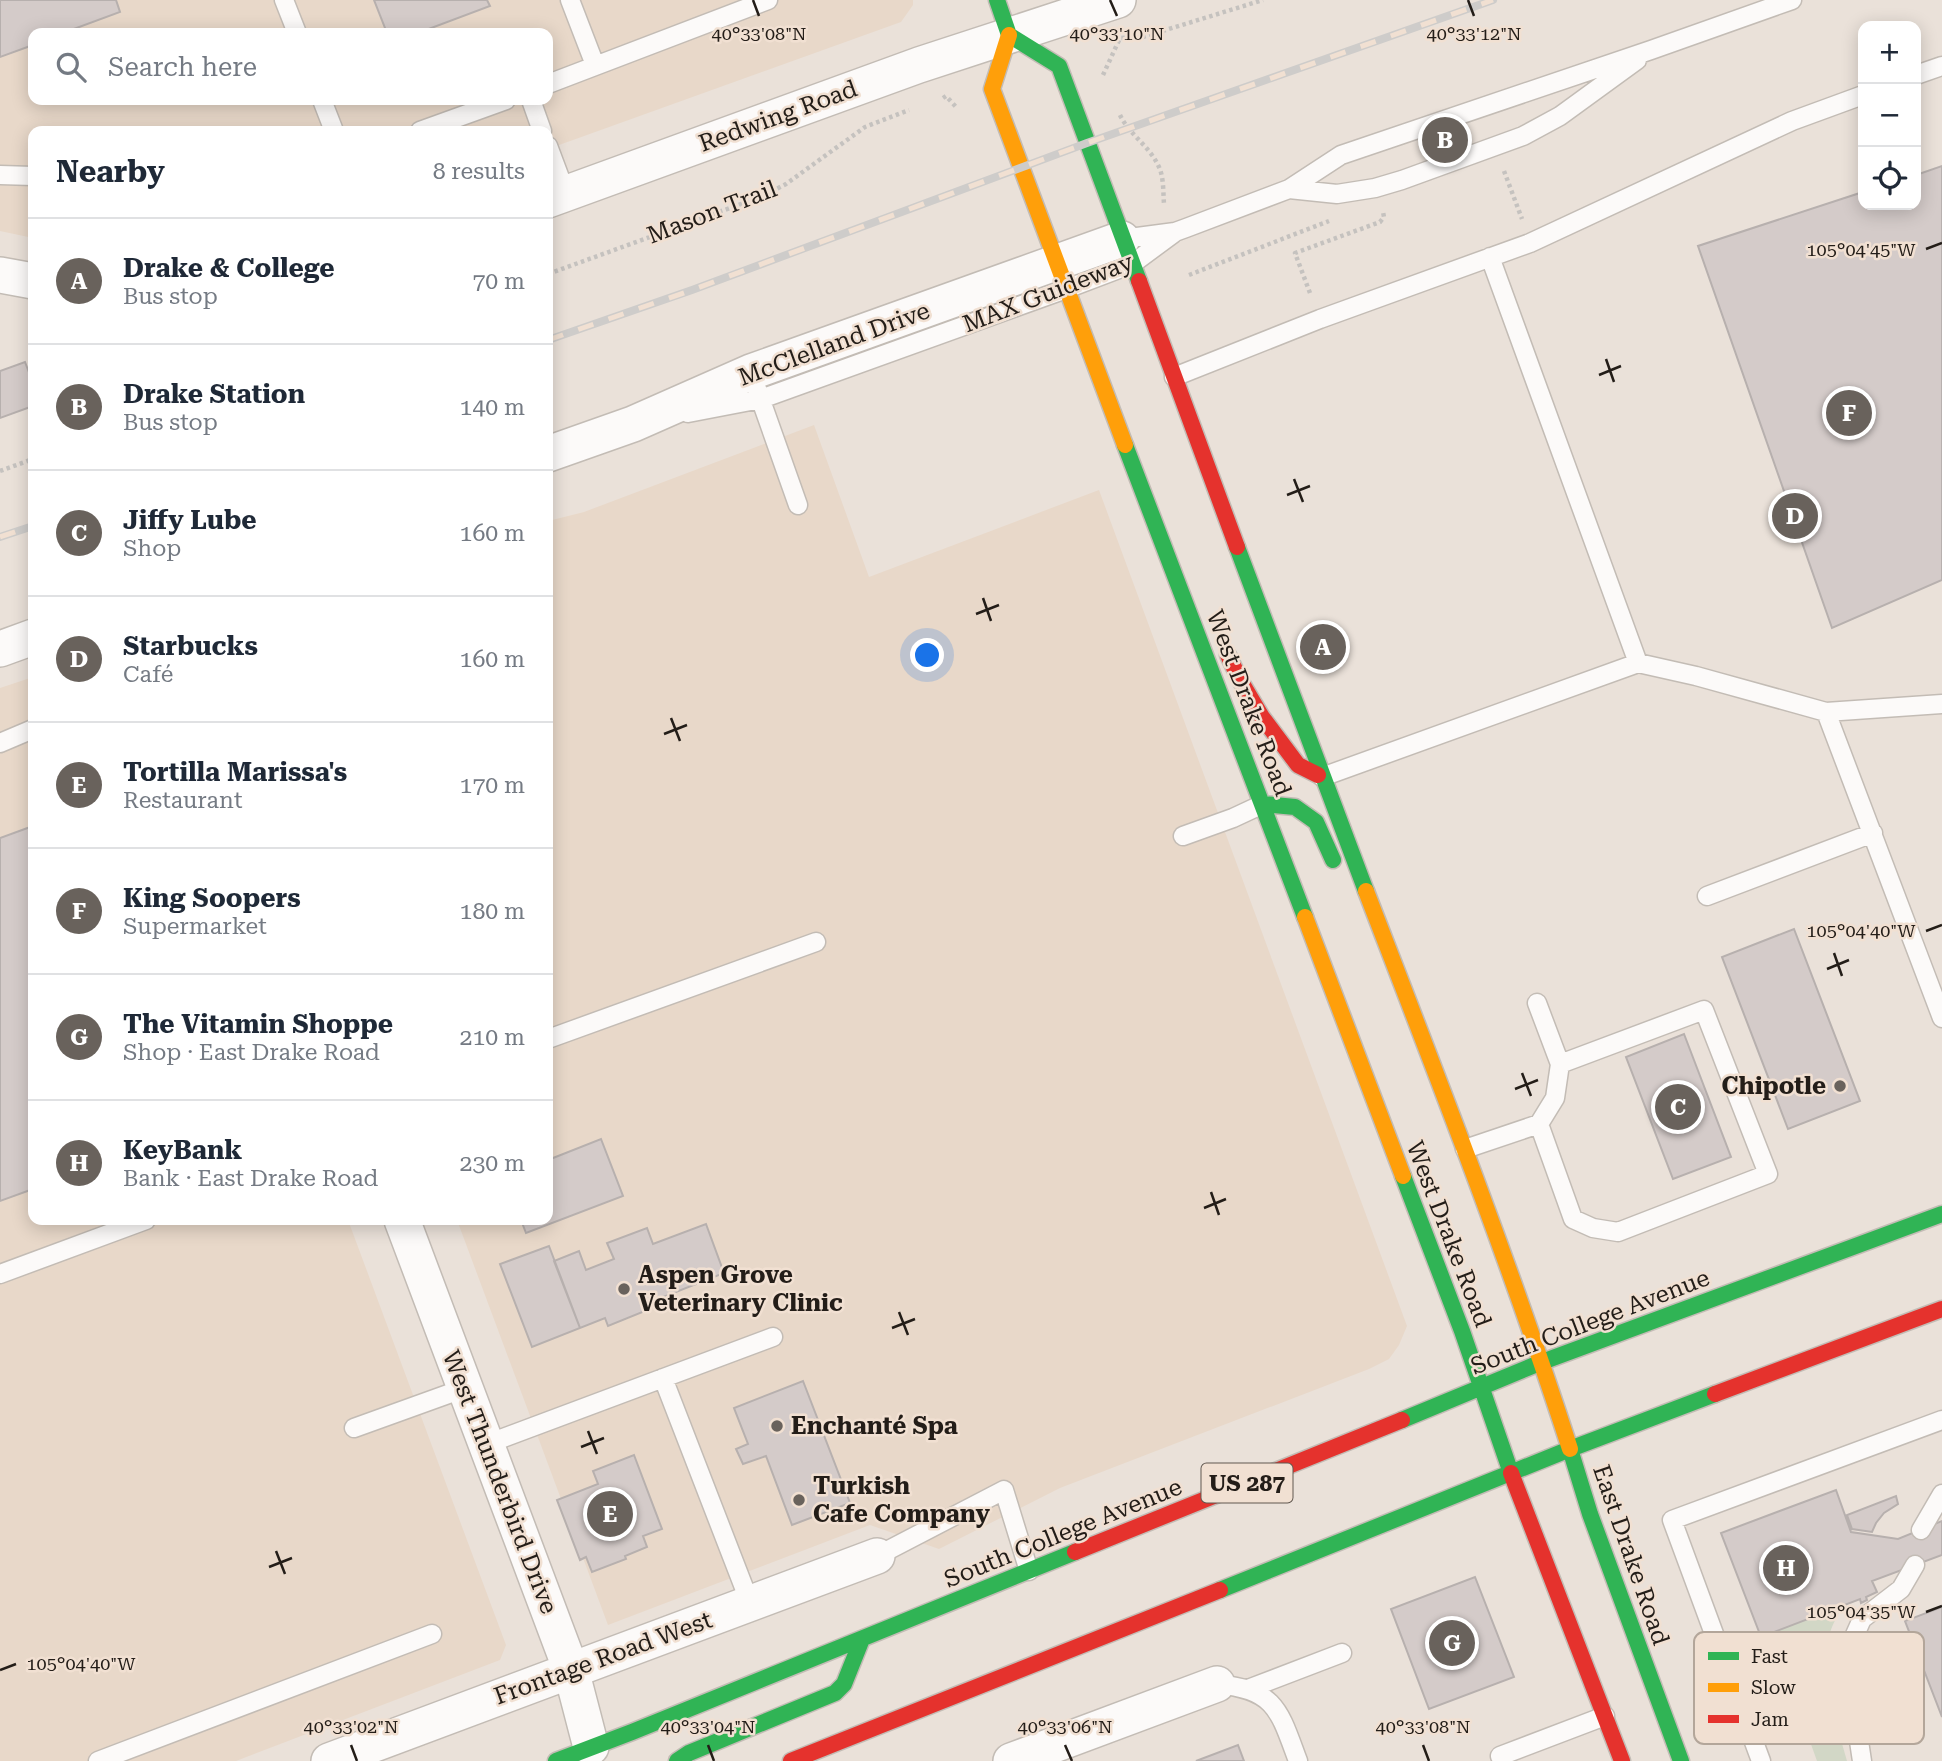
<!DOCTYPE html>
<meta charset="utf-8">
<style>
body{margin:0;font-family:"Roboto Serif",serif;background:#f2f2f3;color:#1f2937}
.controls{position:absolute;right:21px;top:21px;display:grid;overflow:hidden;border-radius:14px;box-shadow:0 4px 18px #0003}
.controls button{width:63px;height:63px;display:grid;place-items:center;padding:0;border:0;border-bottom:2px solid #e0e1e3;background:#fff;color:#1f2937;font:35px sans-serif}
.you{position:absolute;left:928px;top:656px;width:24px;height:24px;margin:-18px;border:5px solid #fff;border-radius:50%;background:#1a73e8;box-shadow:0 0 0 10px #1a73e833}
.badge{display:grid;place-items:center;width:46px;height:46px;border-radius:50%;background:#69625c;color:#fff;font-size:23px;font-weight:700}
.pin{position:absolute;translate:-50% -50%;border:4px solid #fff;box-shadow:0 2px 7px #0006}
.list{margin:0;padding:0;list-style:none}
h2{display:flex;justify-content:space-between;align-items:center;height:91px;margin:0;padding:0 28px;font-size:30px}
h2 small{font-size:23px;font-weight:400;color:#747a83}
.list li{display:grid;grid-template-columns:46px 1fr auto;gap:21px;align-items:center;box-sizing:border-box;height:126px;padding:0 28px;border-top:2px solid #e0e1e3}
.list b{display:block;font-size:26px;white-space:nowrap}
.list p{margin:0;font-size:23px;white-space:nowrap;color:#747a83}
.list em{font-size:23px;font-style:normal;color:#747a83}
.icon{flex:none;width:38px;height:38px;fill:none;stroke:currentColor;stroke-width:2;stroke-linecap:round;stroke-linejoin:round}
.map{position:relative;flex:none;width:1942px;height:1761px;overflow:hidden}
.search{position:absolute;background:#fff;box-shadow:0 4px 18px #0003;left:28px;top:28px;width:525px;height:77px;display:flex;align-items:center;gap:18px;box-sizing:border-box;padding:0 24px;border-radius:14px;color:#747a83;font-size:26px}
.panel{position:absolute;background:#fff;box-shadow:0 4px 18px #0003;left:28px;top:126px;width:525px;height:1099px;border-radius:14px}
.map>svg:first-child{display:block}
.built{fill:#e8d8c9;fill-rule:evenodd}
.green{fill:#d2d7c6}
.building{fill:#d4cbc9;stroke:#b7b0ae;stroke-width:2}
.lines{fill:none;stroke-linecap:round;stroke-linejoin:round}
.lane-casing{stroke:#c3bcb5;stroke-width:21}
.street-casing{stroke:#c3bcb5;stroke-width:38}
.fast-casing{stroke:#c3bcb5;stroke-width:19}
.slow-casing{stroke:#c3bcb5;stroke-width:19}
.jam-casing{stroke:#c3bcb5;stroke-width:19}
.path{stroke:#c5c2bf;stroke-width:4.5;stroke-dasharray:3.5 3.5;stroke-linecap:butt}
.lane{stroke:#fcfaf9;stroke-width:18}
.street{stroke:#fcfaf9;stroke-width:35}
.fast{stroke:#30b455;stroke-width:16}
.slow{stroke:#ff9f0a;stroke-width:16}
.jam{stroke:#e5322d;stroke-width:16}
.rail-casing{stroke:#ceccca;stroke-width:8}
.rail{stroke:#f1e0d2;stroke-width:5;stroke-dasharray:16;stroke-linecap:butt}
.ticks{fill:none;stroke:#231d18;stroke-width:2.5}
.poi-dot{fill:#69625c;stroke:#f1e0d2;stroke-width:2.5}
.labels{text-anchor:middle;dominant-baseline:central;stroke-width:5;stroke-linejoin:round;paint-order:stroke}
.shield{fill:#f1e0d2;stroke:#615850;stroke-width:2}
.shield-label{font-size:23px;font-weight:bold;fill:#231d18}
.street-label{font-size:24px;fill:#231d18;stroke:#f1e0d2}
.poi-label{font-size:24px;font-weight:bold;fill:#231d18;stroke:#f1e0d2;text-anchor:start}
.key{fill:#f1e0d2;stroke:#b3a69a;stroke-width:2}
.key-label{font-size:19px;fill:#231d18}
.ticks-label{font-size:18px;text-anchor:middle;fill:#231d18;stroke:#f1e0d2;stroke-width:5;stroke-linejoin:round;paint-order:stroke}
</style>
<div class="map">
<svg width="1942" height="1761" viewBox="0 0 1942 1761">
<rect width="100%" height="100%" fill="#eae1d9"/>
<path class="built" d="M 0,0 L 913,0 L 913,5 L 901,22 L 548,149 L 548,131 L 33,131 L 33,238 L 0,231 ZM 33,33 L 548,33 L 548,100 L 33,100 Z
M 814,425 L 869,577 L 1099,490 L 1407,1326 L 1399,1345 L 1389,1359 L 1369,1369 L 1060,1488 L 939,1549 L 870,1525 L 608,1625 L 457,1220 L 548,1220 L 548,521 L 584,512 Z
M 33,677 L 33,1220 L 348,1220 L 506,1645 L 500,1660 L 236,1761 L 0,1761 L 0,688 Z"/>
<path class="green" d="M 1842,1607 C 1837,1616 1831,1627 1829,1637 C 1821,1679 1836,1721 1847,1761 L 1817,1761 L 1771,1633 Z"/>
<path class="building" d="M 0,0 L 116,0 L 120,12 L 63,33 L 33,33 L 33,45 L 0,57 Z
M 374,0 L 487,0 L 490,6 L 418,33 L 387,33 Z
M 1942,166 L 1942,580 L 1832,628 L 1698,246 L 1863,192 L 1863,205 L 1916,205 L 1916,175 Z
M 25,362 L 33,383 L 33,406 L 0,418 L 0,371 Z
M 33,826 L 33,1189 L 0,1201 L 0,838 Z
M 1794,929 L 1860,1101 L 1788,1129 L 1722,957 Z
M 1684,1034 L 1731,1157 L 1673,1179 L 1626,1057 Z
M 601,1139 L 623,1196 L 526,1233 L 521,1220 L 548,1220 L 548,1160 Z
M 706,1224 L 724,1273 L 643,1305 L 645,1311 L 608,1326 L 605,1318 L 580,1328 L 554,1261 L 579,1251 L 586,1270 L 614,1259 L 607,1243 L 647,1228 L 653,1244 Z
M 549,1246 L 580,1328 L 532,1347 L 500,1264 Z
M 803,1381 L 850,1503 L 792,1525 L 766,1456 L 743,1464 L 736,1449 L 748,1444 L 734,1408 Z
M 634,1455 L 662,1529 L 643,1536 L 647,1547 L 625,1556 L 626,1559 L 592,1572 L 586,1557 L 580,1560 L 557,1500 L 598,1484 L 593,1471 Z
M 1836,1490 L 1851,1532 L 1898,1539 L 1942,1521 L 1942,1555 L 1872,1581 L 1877,1592 L 1866,1597 L 1867,1600 L 1861,1603 L 1860,1599 L 1761,1637 L 1721,1533 Z
M 1896,1496 L 1898,1504 L 1884,1513 L 1876,1523 L 1872,1532 L 1852,1529 L 1847,1515 Z
M 1475,1577 L 1514,1677 L 1429,1709 L 1391,1609 Z
M 1942,1607 L 1942,1717 L 1905,1621 Z
M 1238,1745 L 1244,1761 L 1196,1761 Z"/>
<g class="lines">
<g class="lane-casing">
<path id="lane" d="M 284,0 L 297,33
M 570,0 L 595,65
M 1916,75 L 1942,66
M 548,84 L 768,0
M 322,100 L 334,131
M 531,100 L 542,131
M 420,131 L 506,100
M 548,146 L 566,194
M 0,175 L 33,176
M 1289,189 L 1337,194 L 1375,188 L 1402,180 L 1523,136 L 1560,116 L 1637,60
M 1122,239 L 1175,232 L 1186,228 L 1289,189 L 1341,155 L 1651,50 L 1792,0
M 1490,257 L 1638,663
M 1174,377 L 1320,319 L 1530,243 L 1792,121 L 1863,95
M 757,389 L 798,505
M 688,413 L 761,399 L 1066,289 L 1132,264 L 1174,233
M 1826,712 L 1942,1018
M 0,743 L 33,729
M 1322,777 L 1638,663 L 1696,676 L 1826,712 L 1942,704
M 1183,836 L 1233,818 L 1263,804
M 1707,896 L 1873,833
M 548,1039 L 816,942
M 1539,1124 L 1573,1219 L 1593,1228 L 1618,1232 L 1768,1174 L 1704,1010 L 1560,1064
M 1465,1149 L 1539,1124 L 1555,1098 L 1560,1064 L 1537,1003
M 0,1274 L 146,1220
M 663,1378 L 750,1603
M 354,1428 L 465,1388
M 487,1444 L 773,1337
M 1921,1530 L 1942,1494
M 877,1556 L 1004,1490 L 1029,1571
M 1217,1684 C 1276,1690 1279,1710 1298,1761
M 1248,1689 L 1342,1653
M 1500,1756 L 1605,1716
M 98,1761 L 432,1634
M 1761,1761 L 1672,1520 L 1942,1420
M 1862,1761 L 1846,1655 L 1862,1619 L 1901,1589 L 1915,1565"/>
</g>
<g class="street-casing">
<path id="street" d="M 548,200 L 919,65 L 1118,0
M 0,275 L 33,281
M 548,454 L 633,424 L 751,372 L 1122,239
M 0,649 L 33,637
M 402,1220 L 571,1670 L 591,1747
M 329,1761 L 877,1556
M 1011,1761 L 1217,1684"/>
</g>
<g class="fast-casing">
<path id="fast" d="M 997,0 L 1009,35 L 1059,66 L 1139,281
M 1125,445 L 1305,917
M 1237,547 L 1366,891
M 1263,804 L 1295,807 L 1316,822 L 1333,860
M 1403,1176 L 1462,1331 L 1511,1473
M 1402,1420 L 1542,1362 L 1942,1214
M 1570,1449 L 1590,1514 L 1681,1761
M 1220,1590 L 1570,1449 L 1715,1394
M 556,1761 L 632,1732 L 1075,1552
M 677,1761 L 689,1753 L 835,1693 L 844,1684 L 862,1639"/>
</g>
<g class="slow-casing">
<path id="slow" d="M 1009,35 L 992,89 L 1125,445
M 1366,891 C 1437,1076 1509,1260 1570,1449
M 1305,917 L 1403,1176"/>
</g>
<g class="jam-casing">
<path id="jam" d="M 1139,281 L 1237,547
M 1228,655 L 1240,680 L 1262,717 L 1298,765 L 1318,775
M 1715,1394 L 1942,1309
M 1511,1473 L 1622,1761
M 1075,1552 L 1402,1420
M 791,1761 L 1220,1590"/>
</g>
<path class="path" d="M 1103,75 L 1120,38 L 1143,37 L 1263,0
M 943,98 L 946,96 L 957,108
M 1120,115 C 1129,134 1149,146 1158,165 C 1164,176 1163,191 1164,204
M 1504,171 L 1522,219
M 548,274 L 763,196 L 786,184 L 865,127 L 909,110
M 1189,275 L 1329,221
M 1310,293 L 1295,253 L 1380,222 L 1384,217 L 1383,212
M 0,471 L 33,459"/>
<use href="#lane" class="lane"/>
<use href="#street" class="street"/>
<use href="#fast" class="fast"/>
<use href="#slow" class="slow"/>
<use href="#jam" class="jam"/>
<g class="rail-casing">
<path id="rail" d="M 548,340 L 692,290 L 1087,143 L 1493,0
M 0,537 L 33,526"/>
</g>
<use href="#rail" class="rail"/>
</g>
<path class="ticks" d="M 753,0 L 759,16M 1110,0 L 1117,16M 1468,0 L 1474,16M 1926,249 L 1942,243M 1606,359 L 1614,382M 1599,375 L 1621,366M 1294,479 L 1303,502M 1287,495 L 1310,486M 983,598 L 991,621M 976,614 L 999,605M 671,718 L 680,741M 664,734 L 687,725M 1926,931 L 1942,925M 1834,953 L 1842,976M 1827,969 L 1849,960M 1522,1073 L 1531,1096M 1515,1089 L 1538,1080M 1211,1192 L 1219,1215M 1204,1208 L 1226,1199M 899,1312 L 908,1335M 892,1328 L 915,1319M 588,1431 L 597,1454M 581,1447 L 604,1438M 276,1551 L 285,1574M 269,1567 L 292,1558M 1926,1612 L 1942,1606M 0,1670 L 16,1664M 351,1745 L 357,1761M 708,1745 L 714,1761M 1065,1745 L 1072,1761M 1423,1745 L 1429,1761"/>
<g class="poi-dot">
<circle cx="1840" cy="1086" r="7"/>
<circle cx="624" cy="1289" r="7"/>
<circle cx="777" cy="1426" r="7"/>
<circle cx="799" cy="1500" r="7"/>
</g>
<g class="labels">
<rect class="shield" x="1201.5" y="1463.5" width="91" height="39" rx="5"/>
<g class="shield-label">
<text x="1247" y="1483">US 287</text>
</g>
<g class="street-label">
<text transform="translate(778 116) rotate(-20)">Redwing Road</text>
<text transform="translate(712 212) rotate(-21)">Mason Trail</text>
<text transform="translate(1048 293) rotate(-21)">MAX Guideway</text>
<text transform="translate(834 344) rotate(-20)">McClelland Drive</text>
<text transform="translate(1249 703) rotate(69)">West Drake Road</text>
<text transform="translate(1449 1234) rotate(69)">West Drake Road</text>
<text transform="translate(1590 1322) rotate(-21)">South College Avenue</text>
<text transform="translate(500 1482) rotate(69)">West Thunderbird Drive</text>
<text transform="translate(1063 1533) rotate(-22)">South College Avenue</text>
<text transform="translate(1631 1555) rotate(71)">East Drake Road</text>
<text transform="translate(603 1658) rotate(-20)">Frontage Road West</text>
</g>
<g class="poi-label">
<text x="1826" y="1086" text-anchor="end">Chipotle</text>
<text x="638" y="1275">Aspen Grove<tspan x="638" dy="28">Veterinary Clinic</tspan></text>
<text x="791" y="1426">Enchanté Spa</text>
<text x="813" y="1486">Turkish<tspan x="813" dy="28">Cafe Company</tspan></text>
</g>
</g>
<rect x="1694" y="1632" width="230" height="112" rx="10" class="key"/>
<rect x="1708" y="1652" width="31" height="8" fill="#30b455"/>
<rect x="1708" y="1683" width="31" height="9" fill="#ff9f0a"/>
<rect x="1708" y="1715" width="31" height="8" fill="#e5322d"/>
<g class="key-label">
<text x="1751" y="1663">Fast</text>
<text x="1751" y="1694">Slow</text>
<text x="1751" y="1726">Jam</text>
</g>
<g class="ticks-label">
<text x="759" y="40">40°33'08"N</text>
<text x="1117" y="40">40°33'10"N</text>
<text x="1474" y="40">40°33'12"N</text>
<text x="1861" y="256">105°04'45"W</text>
<text x="1861" y="937">105°04'40"W</text>
<text x="1861" y="1618">105°04'35"W</text>
<text x="81" y="1670">105°04'40"W</text>
<text x="351" y="1733">40°33'02"N</text>
<text x="708" y="1733">40°33'04"N</text>
<text x="1065" y="1733">40°33'06"N</text>
<text x="1423" y="1733">40°33'08"N</text>
</g>
</svg>
<div class="controls">
<button>+</button>
<button>−</button>
<button><svg class="icon" aria-label="locate" viewBox="0 0 24 24"><circle cx="12" cy="12" r="6"/><path d="M12 2v4M12 18v4M2 12h4M18 12h4"/></svg></button>
</div>
<div class="you"></div>
<div class="pin badge" style="left:1323px;top:647px">A</div>
<div class="pin badge" style="left:1445px;top:140px">B</div>
<div class="pin badge" style="left:1678px;top:1107px">C</div>
<div class="pin badge" style="left:1795px;top:516px">D</div>
<div class="pin badge" style="left:610px;top:1514px">E</div>
<div class="pin badge" style="left:1849px;top:413px">F</div>
<div class="pin badge" style="left:1452px;top:1643px">G</div>
<div class="pin badge" style="left:1786px;top:1568px">H</div>
<div class="search"><svg class="icon" aria-label="search" viewBox="0 0 24 24"><circle cx="10" cy="10" r="6"/><path d="M15 15l6 6"/></svg>Search here</div>
<section class="panel">
<h2>Nearby<small>8 results</small></h2>
<ul class="list">
<li><span class="badge">A</span><div><b>Drake &amp; College</b><p>Bus stop</p></div><em>70 m</em></li>
<li><span class="badge">B</span><div><b>Drake Station</b><p>Bus stop</p></div><em>140 m</em></li>
<li><span class="badge">C</span><div><b>Jiffy Lube</b><p>Shop</p></div><em>160 m</em></li>
<li><span class="badge">D</span><div><b>Starbucks</b><p>Café</p></div><em>160 m</em></li>
<li><span class="badge">E</span><div><b>Tortilla Marissa's</b><p>Restaurant</p></div><em>170 m</em></li>
<li><span class="badge">F</span><div><b>King Soopers</b><p>Supermarket</p></div><em>180 m</em></li>
<li><span class="badge">G</span><div><b>The Vitamin Shoppe</b><p>Shop · East Drake Road</p></div><em>210 m</em></li>
<li><span class="badge">H</span><div><b>KeyBank</b><p>Bank · East Drake Road</p></div><em>230 m</em></li>
</ul>
</section>
</div>
